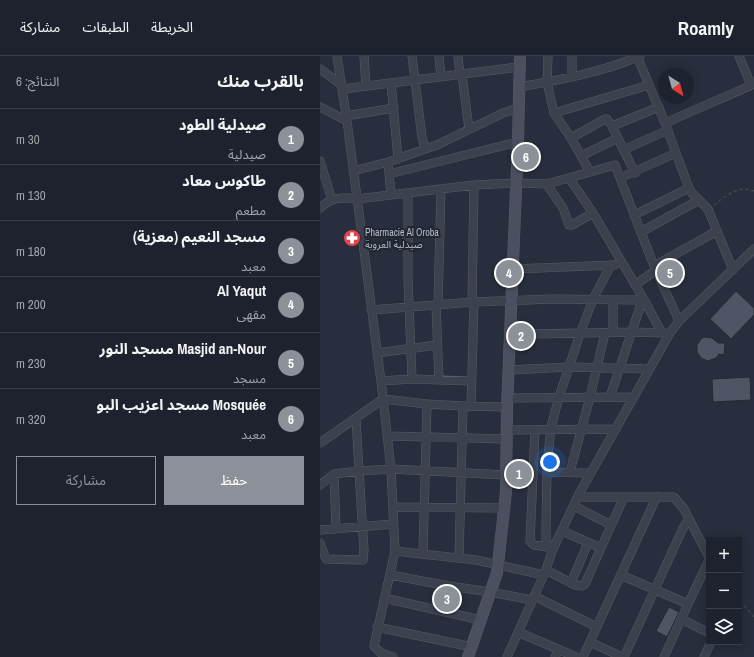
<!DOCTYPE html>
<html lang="ar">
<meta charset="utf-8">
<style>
body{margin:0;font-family:"Archivo Narrow","Noto Sans Arabic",sans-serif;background:#2b2f3a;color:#f1f3f6;direction:rtl}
.controls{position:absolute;right:12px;bottom:12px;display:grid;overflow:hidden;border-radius:0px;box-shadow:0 2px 10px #0003}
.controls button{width:36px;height:36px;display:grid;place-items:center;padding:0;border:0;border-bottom:1px solid #3c3f4a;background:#1e222e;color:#f1f3f6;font:20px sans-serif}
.compass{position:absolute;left:338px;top:12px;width:36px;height:36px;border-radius:50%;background:#1e222e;box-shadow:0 2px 10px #0003;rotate:144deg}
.you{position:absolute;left:230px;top:406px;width:14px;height:14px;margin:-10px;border:3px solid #fff;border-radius:50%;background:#1a73e8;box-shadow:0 0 0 6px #1a73e833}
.badge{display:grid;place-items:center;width:26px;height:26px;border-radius:50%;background:#8c9099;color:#fff;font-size:13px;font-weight:700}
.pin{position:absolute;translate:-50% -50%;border:2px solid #fff;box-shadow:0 1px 4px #0006}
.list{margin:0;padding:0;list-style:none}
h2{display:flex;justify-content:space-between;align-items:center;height:52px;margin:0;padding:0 16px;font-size:17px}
h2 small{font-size:13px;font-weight:400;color:#a1a4aa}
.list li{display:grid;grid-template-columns:26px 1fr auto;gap:12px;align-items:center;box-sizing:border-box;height:56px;padding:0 16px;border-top:1px solid #3c3f4a}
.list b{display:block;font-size:15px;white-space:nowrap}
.list p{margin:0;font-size:13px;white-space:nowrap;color:#a1a4aa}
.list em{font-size:13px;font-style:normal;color:#a1a4aa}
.actions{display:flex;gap:8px;padding:12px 16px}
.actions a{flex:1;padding:9px 0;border:1px solid #8c9099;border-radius:0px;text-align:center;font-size:14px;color:#8c9099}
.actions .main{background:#8c9099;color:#fff}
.icon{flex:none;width:22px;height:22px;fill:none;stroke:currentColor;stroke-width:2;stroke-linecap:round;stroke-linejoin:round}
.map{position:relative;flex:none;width:434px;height:601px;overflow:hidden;direction:ltr}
header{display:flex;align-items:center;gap:24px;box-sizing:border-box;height:56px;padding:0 20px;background:#1e222e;border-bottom:1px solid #3c3f4a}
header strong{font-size:19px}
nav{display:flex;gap:22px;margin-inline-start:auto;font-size:14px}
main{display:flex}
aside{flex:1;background:#1e222e}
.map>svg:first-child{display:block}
.building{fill:#4f5565;stroke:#232834}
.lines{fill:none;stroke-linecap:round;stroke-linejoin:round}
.minor-casing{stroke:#575c68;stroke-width:9}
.secondary-casing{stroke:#575c68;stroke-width:12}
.path{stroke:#4a585d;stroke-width:1;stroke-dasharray:3 3;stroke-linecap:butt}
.minor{stroke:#3c414d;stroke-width:8}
.secondary{stroke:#4b4f60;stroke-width:11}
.labels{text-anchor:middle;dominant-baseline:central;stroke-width:4;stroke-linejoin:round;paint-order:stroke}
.poi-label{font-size:10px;fill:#b8bcc8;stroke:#212632;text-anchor:start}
</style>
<header>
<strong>Roamly</strong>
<nav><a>الخريطة</a><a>الطبقات</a><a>مشاركة</a></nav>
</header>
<main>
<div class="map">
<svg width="434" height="601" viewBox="0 0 434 601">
<rect width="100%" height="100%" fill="#282e3d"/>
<path class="building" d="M 353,206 L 361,222 L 348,228 L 341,212 Z
M 416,235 L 434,252 L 434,259 L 411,283 L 390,263 Z
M 384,281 L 392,282 L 398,287 L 405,287 L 404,299 L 399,298 L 396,302 L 388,305 L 381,302 L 377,296 L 377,289 L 381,283 Z
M 430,321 L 431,344 L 393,346 L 392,323 Z
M 118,533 L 138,537 L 134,552 L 115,548 Z
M 349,551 L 359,556 L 347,581 L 336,575 Z"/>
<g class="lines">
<g class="minor-casing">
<path id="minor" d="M 17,0 L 27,65 L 61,325 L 71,413 L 75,495 L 54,590 L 61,597 L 73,601
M 44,0 L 46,30
M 92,0 L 102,81 L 105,93
M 119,0 L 121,21
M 138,0 L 140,19
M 317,0 L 345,67 L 367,127 L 371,136 L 388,153 L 413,214
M 419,0 L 431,29
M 0,13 L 22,29
M 142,19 L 149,73
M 252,21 L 252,0
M 71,27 L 78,103
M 199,31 C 240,24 282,16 320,0
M 23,33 L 199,11
M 0,51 L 27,65
M 234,57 L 329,29
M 26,60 L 74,52
M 345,67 L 434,28
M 292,70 L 315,117
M 251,82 L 285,63 L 287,63 L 292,70 L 339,51
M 303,94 L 348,74
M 261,100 L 298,82
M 0,105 L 12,144
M 68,106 L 71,139
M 33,115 L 68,106 L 117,89 L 183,57 L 198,52
M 270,116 L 295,109 L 334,210 L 359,265
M 69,118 L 198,86
M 249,122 L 273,157
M 300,122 L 356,97
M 228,130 L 243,152 L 249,169 L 252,169 L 273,157 L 323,242 L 342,277
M 88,137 L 88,223 L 92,323
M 0,152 C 12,141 22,141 37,143 L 154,129 L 196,127 L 227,128 L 270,116 L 251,82 L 234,57 L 227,26 L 228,0
M 314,159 L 369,132
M 321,176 L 379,144
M 334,210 L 397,175
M 193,213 L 295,209
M 315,229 L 336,214
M 152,247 L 154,129
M 116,249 L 119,324
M 118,249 L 121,133
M 51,254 L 154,246
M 293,276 L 293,244
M 190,280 L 212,278 L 311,276 L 345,277
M 57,297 L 117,289
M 189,314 L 249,311 L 330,313
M 61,325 L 92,323 L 151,325
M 290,341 L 323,242
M 188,342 L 314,341
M 151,350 L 154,246 L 232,243 L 321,244
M 36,362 L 39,415 L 71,413 L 186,419
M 187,374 L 296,373
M 215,374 L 210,485 L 214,489 L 228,491
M 67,380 L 187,383
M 0,387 L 63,343 L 107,348 L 143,350 L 187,351
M 227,416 L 271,417
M 250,416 L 270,341 L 285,277
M 14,418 L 16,473
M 0,429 L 14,418 L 39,415 L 44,494 L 43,504 L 6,503 L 0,487
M 258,441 L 354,441 L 364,453 L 369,463 L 363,472 L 304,601
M 254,450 L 291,469
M 73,451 L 184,452
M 369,463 L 389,501
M 0,474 L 74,468
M 281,492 L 304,441
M 75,495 L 156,504 L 224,519
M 232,495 L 226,486 L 226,472 L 227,411 L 231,371 L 239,341 L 260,278 L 273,243 L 291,209
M 103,498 L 107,348
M 139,502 L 143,350
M 226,514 L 255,529 L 262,530 L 265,528 L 281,492 L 242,475
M 70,519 L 129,530 L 170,536 L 212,544
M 301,519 L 368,548 L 344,601
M 251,527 L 268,487
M 214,540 L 277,571
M 64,542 L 161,564
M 368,548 L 389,504
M 361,563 L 389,577
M 57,571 L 152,591
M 198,576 L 256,601
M 270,586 L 302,601
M 187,601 L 226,514 L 232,495 L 260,436 L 350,277 L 359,265 L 434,193
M 235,601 L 239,593
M 263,601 L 337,440
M 384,601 L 391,586"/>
</g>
<g class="secondary-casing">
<path id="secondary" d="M 148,601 L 177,517 L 186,436 L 187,351 L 198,86 L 200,0"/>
</g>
<path class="path" d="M 394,149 C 406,140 417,129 434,135
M 419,547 L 423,548 L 434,561"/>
<use href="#minor" class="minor"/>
<use href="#secondary" class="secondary"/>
</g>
<defs>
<g id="pharmacy-disc" transform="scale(0.9)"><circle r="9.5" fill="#e0444e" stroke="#212632"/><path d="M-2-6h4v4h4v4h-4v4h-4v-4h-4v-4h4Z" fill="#fff"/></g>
</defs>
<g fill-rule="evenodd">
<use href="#pharmacy-disc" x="32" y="182"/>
</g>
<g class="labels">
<g class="poi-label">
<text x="45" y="176">Pharmacie Al Oroba<tspan x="45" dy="12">صيدلية العروبة</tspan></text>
</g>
</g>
</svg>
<div class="controls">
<button>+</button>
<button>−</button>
<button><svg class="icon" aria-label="layers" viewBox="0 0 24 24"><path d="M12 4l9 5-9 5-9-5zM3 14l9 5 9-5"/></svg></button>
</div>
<svg class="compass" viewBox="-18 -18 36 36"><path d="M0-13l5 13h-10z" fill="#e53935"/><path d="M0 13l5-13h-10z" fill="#a1a4aa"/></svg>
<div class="you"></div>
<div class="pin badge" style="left:199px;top:418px">1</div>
<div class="pin badge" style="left:201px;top:280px">2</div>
<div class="pin badge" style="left:127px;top:543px">3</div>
<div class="pin badge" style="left:189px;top:217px">4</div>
<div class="pin badge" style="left:350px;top:217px">5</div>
<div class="pin badge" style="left:206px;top:101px">6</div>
</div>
<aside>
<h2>بالقرب منك<small>النتائج: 6</small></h2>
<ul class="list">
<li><span class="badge">1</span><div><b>صيدلية الطود</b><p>صيدلية</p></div><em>30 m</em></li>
<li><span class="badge">2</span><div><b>طاكوس معاد</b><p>مطعم</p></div><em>130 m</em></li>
<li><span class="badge">3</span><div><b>مسجد النعيم (معزية)</b><p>معبد</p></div><em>180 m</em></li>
<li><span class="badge">4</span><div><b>Al Yaqut</b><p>مقهى</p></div><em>200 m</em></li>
<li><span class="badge">5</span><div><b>Masjid an-Nour مسجد النور</b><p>مسجد</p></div><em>230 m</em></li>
<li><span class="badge">6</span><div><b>Mosquée مسجد اعزيب البو</b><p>معبد</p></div><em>320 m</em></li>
</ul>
<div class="actions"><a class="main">حفظ</a><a>مشاركة</a></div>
</aside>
</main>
